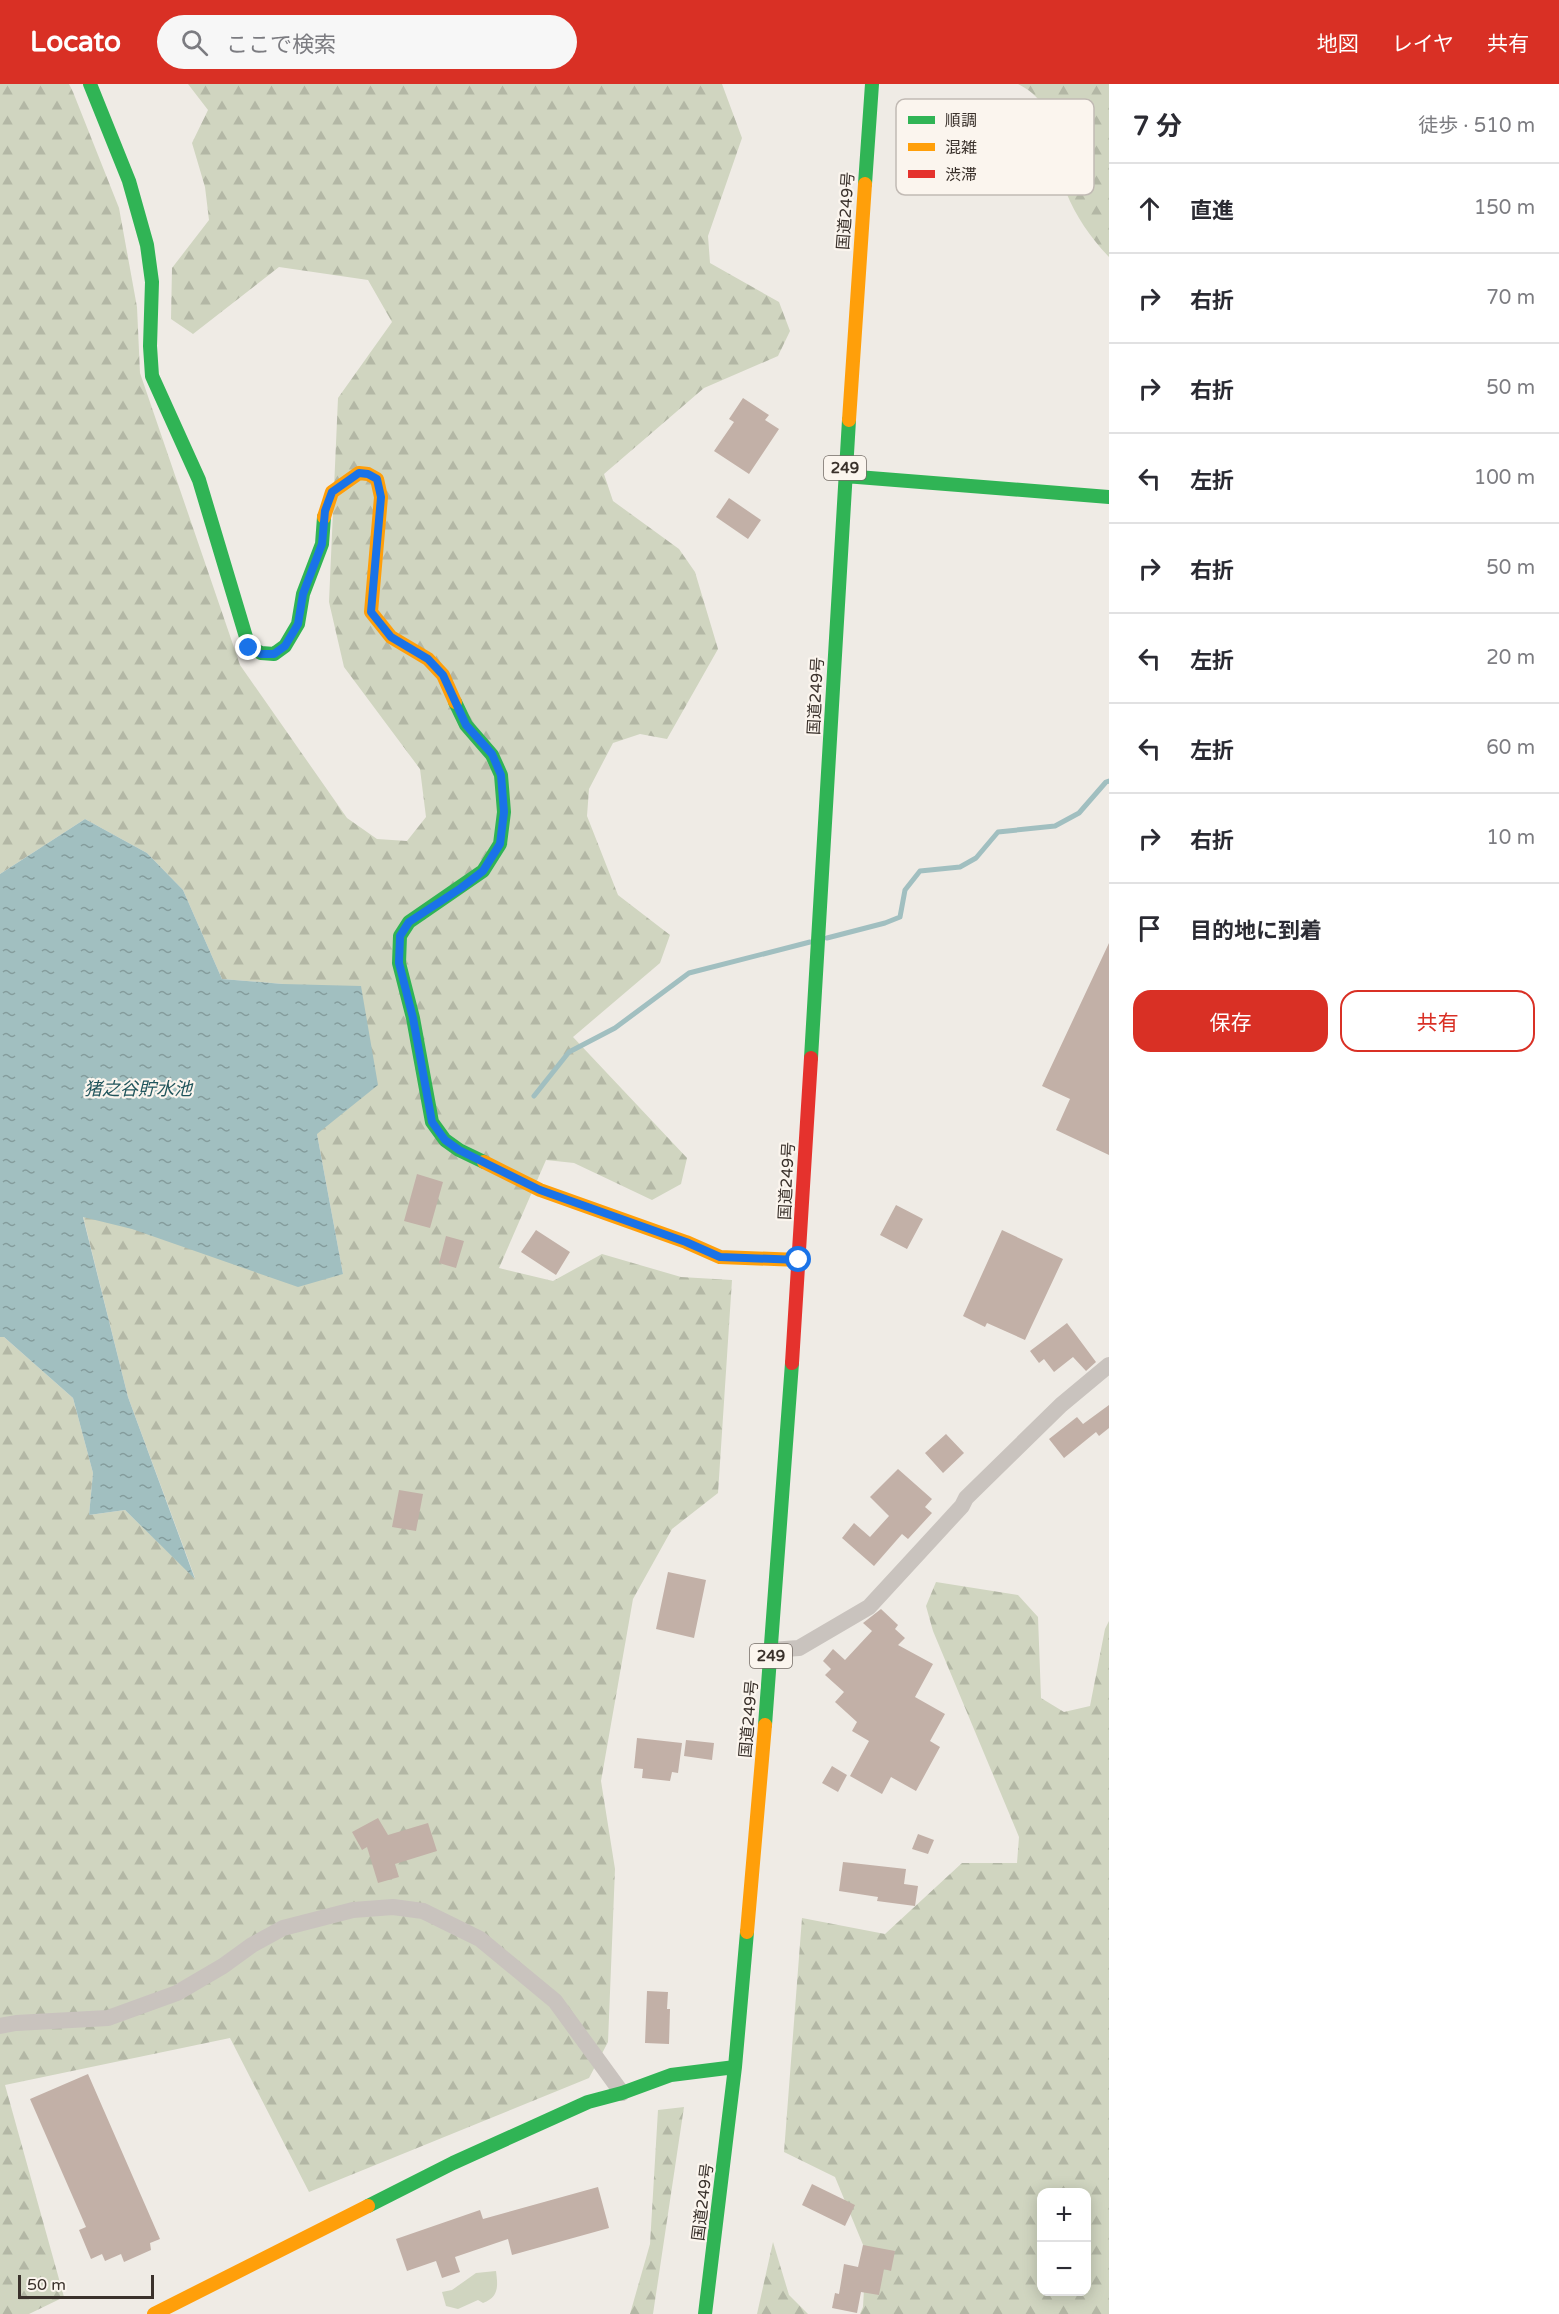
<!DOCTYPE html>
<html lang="ja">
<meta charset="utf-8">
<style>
body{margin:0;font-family:"Varela Round","Noto Sans JP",sans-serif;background:#f7f7f7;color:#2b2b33}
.controls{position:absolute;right:18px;bottom:18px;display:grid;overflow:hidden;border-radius:12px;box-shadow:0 3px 15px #0003}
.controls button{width:54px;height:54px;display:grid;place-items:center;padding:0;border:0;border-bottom:2px solid #e1e1e2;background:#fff;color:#2b2b33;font:30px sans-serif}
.scale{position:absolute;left:18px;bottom:15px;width:136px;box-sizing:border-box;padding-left:6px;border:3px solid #3a312b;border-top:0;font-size:16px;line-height:21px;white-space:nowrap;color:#3a312b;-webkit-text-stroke:4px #fbf5ee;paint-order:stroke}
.stop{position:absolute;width:18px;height:18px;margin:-14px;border:4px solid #1a73e8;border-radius:50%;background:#fff}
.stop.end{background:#1a73e8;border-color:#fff;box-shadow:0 2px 6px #0008}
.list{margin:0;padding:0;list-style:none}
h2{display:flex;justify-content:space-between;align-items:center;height:78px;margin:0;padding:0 24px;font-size:26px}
h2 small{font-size:20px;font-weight:400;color:#7c7c81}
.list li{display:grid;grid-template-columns:39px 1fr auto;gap:18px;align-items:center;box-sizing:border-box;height:90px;padding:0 24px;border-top:2px solid #e1e1e2}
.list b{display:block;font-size:22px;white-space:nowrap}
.list em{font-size:20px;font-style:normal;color:#7c7c81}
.actions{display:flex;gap:12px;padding:18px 24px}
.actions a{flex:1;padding:14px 0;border:2px solid #d93025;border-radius:18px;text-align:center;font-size:21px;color:#d93025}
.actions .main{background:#d93025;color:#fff}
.icon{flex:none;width:33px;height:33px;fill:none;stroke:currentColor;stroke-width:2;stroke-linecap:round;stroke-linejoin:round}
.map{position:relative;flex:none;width:1109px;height:2230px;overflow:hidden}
header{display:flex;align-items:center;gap:36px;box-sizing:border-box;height:84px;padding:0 30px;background:#d93025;color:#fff}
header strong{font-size:28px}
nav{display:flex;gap:33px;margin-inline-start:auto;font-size:21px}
.search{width:420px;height:54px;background:#f7f7f7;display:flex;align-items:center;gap:15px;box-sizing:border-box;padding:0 21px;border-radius:33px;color:#7c7c81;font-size:22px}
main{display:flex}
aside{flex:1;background:#fff}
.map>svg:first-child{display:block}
.green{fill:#d0d5c0}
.forest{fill:url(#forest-firs);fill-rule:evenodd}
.water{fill:url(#water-ripples)}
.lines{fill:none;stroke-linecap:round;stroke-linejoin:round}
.stream{stroke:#a1bfc0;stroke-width:5}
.building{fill:#c2b0a7}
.street{stroke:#c9c3be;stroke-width:16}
.fast{stroke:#30b455;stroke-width:14}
.slow{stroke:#ff9f0a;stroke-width:14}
.jam{stroke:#e5322d;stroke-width:14}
.route{stroke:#1a73e8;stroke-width:8}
.labels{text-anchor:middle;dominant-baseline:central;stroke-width:4.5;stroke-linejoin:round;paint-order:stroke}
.shield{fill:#fbf5ee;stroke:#746c66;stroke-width:1.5}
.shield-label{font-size:15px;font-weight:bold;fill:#3a312b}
.street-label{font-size:16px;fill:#3a312b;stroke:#fbf5ee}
.water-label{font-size:18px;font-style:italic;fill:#21555c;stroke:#fbf5ee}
.key{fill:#fbf5ee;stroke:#c1bab4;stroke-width:1.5}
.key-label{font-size:16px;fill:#3a312b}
</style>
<header>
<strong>Locato</strong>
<div class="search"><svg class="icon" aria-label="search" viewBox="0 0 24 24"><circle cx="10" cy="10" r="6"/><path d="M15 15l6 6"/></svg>ここで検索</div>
<nav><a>地図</a><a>レイヤ</a><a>共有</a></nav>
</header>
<main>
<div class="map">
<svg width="1109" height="2230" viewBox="0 0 1109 2230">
<defs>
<pattern id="forest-firs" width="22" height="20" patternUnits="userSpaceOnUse" patternTransform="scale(1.5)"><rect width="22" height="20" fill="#d0d5c0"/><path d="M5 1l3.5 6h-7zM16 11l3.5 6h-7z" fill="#b3b7a5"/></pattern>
<pattern id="water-ripples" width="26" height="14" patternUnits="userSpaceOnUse" patternTransform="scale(1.5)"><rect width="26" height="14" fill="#a1bfc0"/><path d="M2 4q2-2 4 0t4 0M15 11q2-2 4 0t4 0" fill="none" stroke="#849c9c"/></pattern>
</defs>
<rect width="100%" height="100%" fill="#efebe5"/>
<path class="green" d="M 496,2187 C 498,2202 499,2213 483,2219 L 478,2216 L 458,2225 L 446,2222 L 442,2208 L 452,2206 L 476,2189 Z"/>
<path class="forest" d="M 0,0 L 69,0 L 73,8 L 119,124 L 137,223 L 140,289 L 240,581 L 347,734 L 377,755 L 407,757 L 426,733 L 420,685 L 344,583 L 329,518 L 338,314 L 392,238 L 368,196 L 279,183 L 193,250 L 171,235 L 172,184 L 209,136 L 205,103 L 192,59 L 208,26 L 188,0 L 722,0 L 742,54 L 708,152 L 710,179 L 779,218 L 790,247 L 778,272 L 704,304 L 604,390 L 613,417 L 679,465 L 695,488 L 718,565 L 667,655 L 640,650 L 613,659 L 589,705 L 587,732 L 618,811 L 670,851 L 660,879 L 573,953 L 687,1074 L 681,1100 L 652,1116 L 574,1079 L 546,1076 L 499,1184 L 553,1197 L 602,1170 L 681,1193 L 732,1196 L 718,1409 L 672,1445 L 633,1515 L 601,1697 L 615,1785 L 608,1958 L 589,1994 L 309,2108 L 230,1954 L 5,2001 L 64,2213 L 29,2230 L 0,2230 L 0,1253 L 4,1253 L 73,1314 L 93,1389 L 89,1431 L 125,1426 L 195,1494 L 128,1313 L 83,1132 L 343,1190 L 317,1050 L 283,900 L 222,895 L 183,806 L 147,769 L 85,735 L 0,790 Z
M 1018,0 L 1109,0 L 1109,173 C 1091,154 1076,133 1066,108 C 1050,69 1063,22 1018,0 Z
M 936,1498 L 1018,1511 L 1038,1533 L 1041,1614 L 1064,1628 L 1090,1622 L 1105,1545 L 1109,1537 L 1109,2230 L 860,2230 L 863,2223 L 866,2168 L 835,2093 L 784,2068 L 802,1834 L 885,1850 L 962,1779 L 1017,1779 L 1019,1753 L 933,1547 L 926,1522 ZM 1042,2108 L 1086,2108 L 1086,2208 L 1042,2208 Z
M 684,2023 L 653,2230 L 630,2230 L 650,2160 L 658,2026 Z
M 773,2158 L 789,2211 L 808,2230 L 757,2230 Z"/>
<path class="water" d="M 85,735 L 147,769 L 183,806 L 222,895 L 283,900 L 361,902 L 378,1001 L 317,1050 L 343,1190 L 298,1203 L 132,1145 L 83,1133 L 128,1313 L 195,1495 L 125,1426 L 89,1431 L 93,1389 L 73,1314 L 4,1253 L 0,1253 L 0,790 Z"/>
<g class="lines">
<path class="stream" d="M 827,854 L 885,839 L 900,833 L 905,806 L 920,787 L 960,783 L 976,774 L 998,748 L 1055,742 L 1079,729 L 1106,698 L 1109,697
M 534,1012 L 569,968 L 615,944 L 689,889 L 810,858"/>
</g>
<path class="building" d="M 743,314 L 769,331 L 765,336 L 779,345 L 749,390 L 714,367 L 734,338 L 729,335 Z
M 729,414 L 761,436 L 748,455 L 716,433 Z
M 1109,859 L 1109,1071 L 1056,1046 L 1070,1015 L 1042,1002 Z
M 417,1090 L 443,1098 L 430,1144 L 404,1137 Z
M 896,1121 L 923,1135 L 907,1165 L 880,1151 Z
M 536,1146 L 570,1168 L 556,1191 L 521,1168 Z
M 1002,1146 L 1063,1175 L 1025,1256 L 987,1239 L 985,1243 L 963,1232 Z
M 446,1152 L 464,1157 L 456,1184 L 439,1179 Z
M 1067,1239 L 1096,1278 L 1086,1287 L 1073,1273 L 1054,1288 L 1044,1275 L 1039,1279 L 1030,1267 Z
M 1109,1321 L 1109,1344 L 1099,1352 L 1096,1348 L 1064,1374 L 1049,1355 L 1077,1333 L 1083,1340 Z
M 946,1350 L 964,1369 L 943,1389 L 925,1369 Z
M 898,1385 L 932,1415 L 925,1423 L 932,1429 L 908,1455 L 902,1450 L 874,1482 L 842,1454 L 854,1439 L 870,1453 L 889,1432 L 870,1413 Z
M 399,1406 L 423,1410 L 416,1447 L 392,1443 Z
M 668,1488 L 706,1496 L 694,1554 L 656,1545 Z
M 881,1525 L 898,1541 L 895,1545 L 905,1554 L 898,1561 L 933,1580 L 915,1613 L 945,1630 L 930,1657 L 940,1663 L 916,1707 L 891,1693 L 882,1710 L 850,1692 L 869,1657 L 852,1647 L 857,1638 L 835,1618 L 844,1608 L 825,1591 L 831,1585 L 823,1577 L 833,1565 L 845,1576 L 872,1547 L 863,1539 Z
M 637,1654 L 682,1659 L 678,1689 L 672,1688 L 670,1697 L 642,1694 L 643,1685 L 634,1684 Z
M 686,1656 L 714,1659 L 712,1676 L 684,1672 Z
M 832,1682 L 847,1691 L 838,1708 L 822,1699 Z
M 378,1734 L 388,1751 L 428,1739 L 437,1767 L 395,1780 L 399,1793 L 378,1799 L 367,1763 L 362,1766 L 352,1748 Z
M 918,1750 L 934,1756 L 928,1770 L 912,1765 Z
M 843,1778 L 906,1785 L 904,1800 L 918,1802 L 915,1822 L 877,1817 L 878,1813 L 839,1807 Z
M 647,1907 L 668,1908 L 667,1925 L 670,1925 L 669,1960 L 645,1959 Z
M 88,1990 L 160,2155 L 150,2159 L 151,2166 L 124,2178 L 121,2170 L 105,2177 L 102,2170 L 91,2175 L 79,2146 L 86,2143 L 30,2015 Z
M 812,2100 L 855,2121 L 845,2142 L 802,2121 Z
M 598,2103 L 609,2144 L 512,2171 L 508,2155 L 455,2173 L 460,2188 L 442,2194 L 436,2177 L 407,2187 L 396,2155 L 480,2126 L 483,2135 Z
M 863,2161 L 895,2167 L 891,2187 L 884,2185 L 879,2211 L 861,2208 L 857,2229 L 832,2224 L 835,2209 L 839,2210 L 844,2180 L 858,2183 Z"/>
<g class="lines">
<path class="street" d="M 771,1566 L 799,1564 L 869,1523 L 962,1422 L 966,1414 L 1061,1321 L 1109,1281
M 0,1942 L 16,1939 L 108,1934 L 177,1909 L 223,1882 L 252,1861 L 283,1844 L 353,1826 L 393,1823 L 423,1827 L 480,1855 L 555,1917 L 622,2009"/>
<path class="fast" d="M 90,0 L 129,97 L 147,161 L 152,198 L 150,262 L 152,292 L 199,396 L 249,563 L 261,569 L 274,570 L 285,562 L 298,540 L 303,510 L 322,460 L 324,433
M 865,100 L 872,0
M 845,392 L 1109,413
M 455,618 L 466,641 L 492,671 L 501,691 L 504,728 L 500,760 L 483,787 L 409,838 L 400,852 L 399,879 L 413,934 L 432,1038 L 445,1056 L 459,1066 L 484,1078
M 811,974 L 849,336
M 765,1641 L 792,1279
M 368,2122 L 453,2079 L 588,2018 L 622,2009 L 671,1991 L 735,1983
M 705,2230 L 735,1983 L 747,1848"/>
<path class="slow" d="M 849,336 L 865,100
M 324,433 L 332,408 L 359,389 L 368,390 L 377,395 L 381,413 L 371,528 L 391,553 L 428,575 L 443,591 L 455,618
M 484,1078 L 540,1106 L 686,1158 L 720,1173 L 799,1176
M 747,1848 L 765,1641
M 154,2230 L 368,2122"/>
<path class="jam" d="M 792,1279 L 811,974"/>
</g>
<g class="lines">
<path class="route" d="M 249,564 L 261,570 L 274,570 L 285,562 L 298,540 L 303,510 L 322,460 L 325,427 L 332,408 L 359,389 L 368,390 L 377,395 L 381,413 L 371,528 L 391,553 L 428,575 L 443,591 L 466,641 L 492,670 L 501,691 L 504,728 L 500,760 L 483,787 L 461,804 L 409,838 L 400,852 L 399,879 L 413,934 L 432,1038 L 445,1056 L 459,1066 L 540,1106 L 686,1158 L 720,1173 L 799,1176"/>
</g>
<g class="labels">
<g class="shield">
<rect x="824" y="372" width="42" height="24" rx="4.5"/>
<rect x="750" y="1560" width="42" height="24" rx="4.5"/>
</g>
<g class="shield-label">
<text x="845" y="384">249</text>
<text x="771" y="1572">249</text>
</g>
<g class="street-label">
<text transform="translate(846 127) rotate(-86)">国道249号</text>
<text transform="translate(816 612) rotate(-87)">国道249号</text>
<text transform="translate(787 1097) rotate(-87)">国道249号</text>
<text transform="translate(749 1635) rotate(-85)">国道249号</text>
<text transform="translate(703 2118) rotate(-83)">国道249号</text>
</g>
<g class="water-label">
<text x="138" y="1005">猪之谷貯水池</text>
</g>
</g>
<rect x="896" y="15" width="198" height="96" rx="9" class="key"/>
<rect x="908" y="32" width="27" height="8" fill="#30b455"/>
<rect x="908" y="59" width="27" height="8" fill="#ff9f0a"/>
<rect x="908" y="86" width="27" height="8" fill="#e5322d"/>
<g class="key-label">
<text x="945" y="42">順調</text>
<text x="945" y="69">混雑</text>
<text x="945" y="96">渋滞</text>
</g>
</svg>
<div class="controls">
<button>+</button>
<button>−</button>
</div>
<div class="scale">50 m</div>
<div class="stop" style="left:799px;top:1176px"></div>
<div class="stop end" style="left:249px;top:564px"></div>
</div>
<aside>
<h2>7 分<small>徒歩 · 510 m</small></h2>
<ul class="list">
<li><svg class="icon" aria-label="ahead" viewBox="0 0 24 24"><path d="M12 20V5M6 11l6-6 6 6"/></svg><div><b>直進</b></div><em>150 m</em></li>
<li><svg class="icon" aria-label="right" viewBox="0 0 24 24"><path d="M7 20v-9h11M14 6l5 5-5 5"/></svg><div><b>右折</b></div><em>70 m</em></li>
<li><svg class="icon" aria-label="right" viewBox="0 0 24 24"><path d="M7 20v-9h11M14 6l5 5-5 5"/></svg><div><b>右折</b></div><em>50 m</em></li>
<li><svg class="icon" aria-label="left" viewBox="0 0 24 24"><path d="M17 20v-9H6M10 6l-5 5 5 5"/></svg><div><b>左折</b></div><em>100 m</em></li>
<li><svg class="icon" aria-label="right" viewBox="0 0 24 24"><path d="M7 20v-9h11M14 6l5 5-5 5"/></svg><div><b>右折</b></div><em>50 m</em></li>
<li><svg class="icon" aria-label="left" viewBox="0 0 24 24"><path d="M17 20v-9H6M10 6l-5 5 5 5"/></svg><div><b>左折</b></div><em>20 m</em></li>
<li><svg class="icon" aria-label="left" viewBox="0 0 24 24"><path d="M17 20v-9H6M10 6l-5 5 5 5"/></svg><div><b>左折</b></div><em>60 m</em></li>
<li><svg class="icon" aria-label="right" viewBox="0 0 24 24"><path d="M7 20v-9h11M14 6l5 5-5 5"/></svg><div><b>右折</b></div><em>10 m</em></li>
<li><svg class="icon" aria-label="arrive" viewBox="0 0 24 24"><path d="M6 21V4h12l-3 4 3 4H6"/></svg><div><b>目的地に到着</b></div></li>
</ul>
<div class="actions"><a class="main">保存</a><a>共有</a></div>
</aside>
</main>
